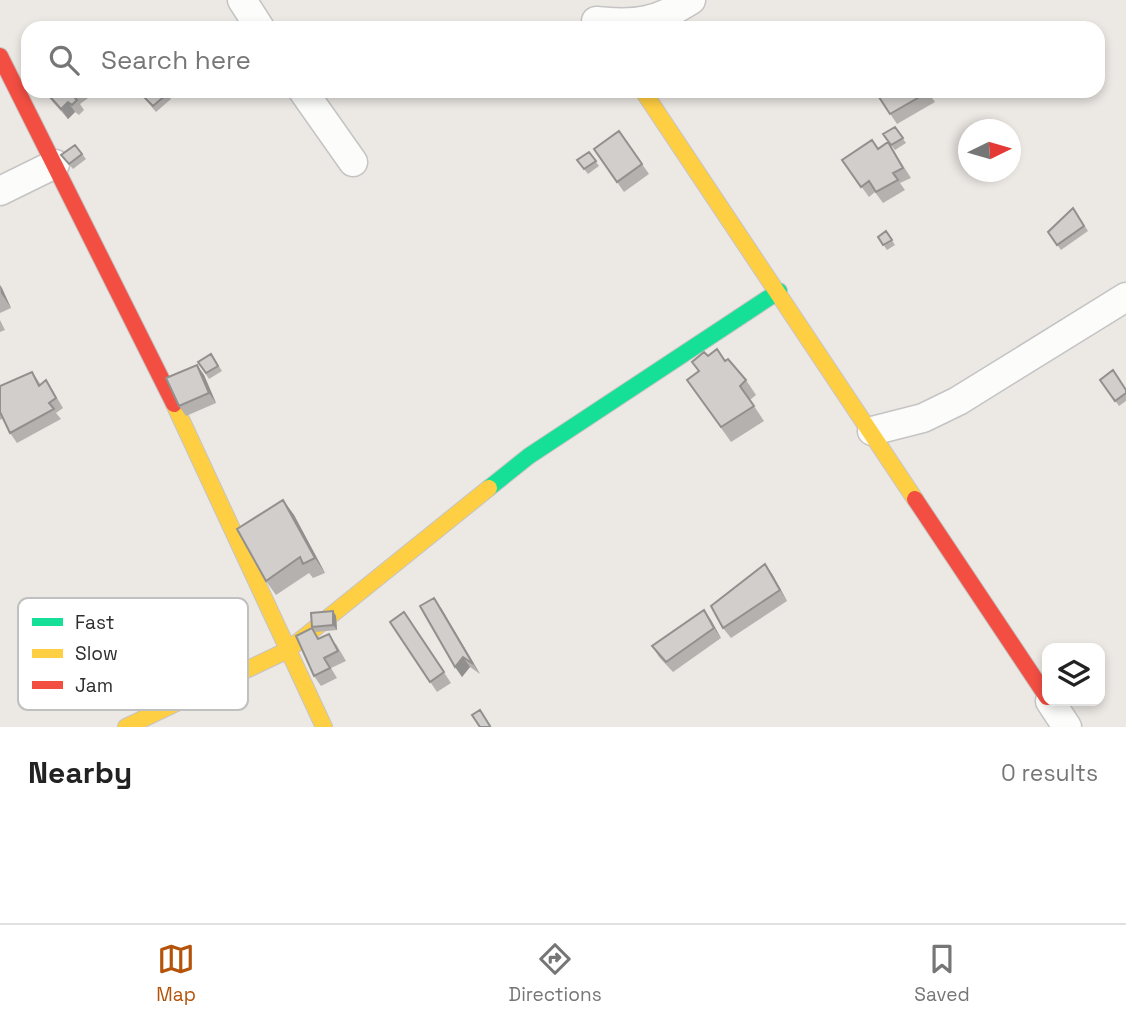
<!DOCTYPE html>
<style>
body{margin:0;font-family:"Space Grotesk",sans-serif;background:#f2f2f2;color:#222}
.controls{position:absolute;right:21px;bottom:21px;display:grid;overflow:hidden;border-radius:14px;box-shadow:0 4px 10px #0003}
.controls button{width:63px;height:63px;display:grid;place-items:center;padding:0;border:0;border-bottom:2px solid #e0e0e0;background:#fff;color:#222;font:35px sans-serif}
.compass{position:absolute;left:958px;top:119px;width:63px;height:63px;border-radius:50%;background:#fff;box-shadow:0 4px 10px #0003;rotate:85deg}
.list{margin:0;padding:0;list-style:none}
h2{display:flex;justify-content:space-between;align-items:center;height:91px;margin:0;padding:0 28px;font-size:30px}
h2 small{font-size:23px;font-weight:400;color:#767676}
.icon{flex:none;width:38px;height:38px;fill:none;stroke:currentColor;stroke-width:2;stroke-linecap:round;stroke-linejoin:round}
.map{position:relative;flex:none;width:1126px;height:727px;overflow:hidden}
.search{position:absolute;background:#fff;box-shadow:0 4px 10px #0003;left:21px;right:21px;top:21px;height:77px;display:flex;align-items:center;gap:18px;box-sizing:border-box;padding:0 24px;border-radius:21px;color:#767676;font-size:26px}
.sheet{height:196px;background:#fff}
nav{display:flex;justify-content:space-around;align-items:center;box-sizing:border-box;height:98px;border-top:2px solid #e0e0e0;background:#fff;font-size:19px;color:#767676}
nav a{display:grid;justify-items:center;gap:4px}
nav .on{color:#b45309}
.map>svg:first-child{display:block}
.lines{fill:none;stroke-linecap:round;stroke-linejoin:round}
.street-casing{stroke:#c5c4c5;stroke-width:31}
.fast-casing{stroke:#c5c4c5;stroke-width:18}
.slow-casing{stroke:#c5c4c5;stroke-width:18}
.jam-casing{stroke:#c5c4c5;stroke-width:18}
.street{stroke:#fcfcfb;stroke-width:28}
.fast{stroke:#16e098;stroke-width:16}
.slow{stroke:#ffcf43;stroke-width:16}
.jam{stroke:#f24e42;stroke-width:16}
.wall{fill:#b4b1af}
.shaded-wall{fill:#92908e}
.building{fill:#d1cecb;stroke:#92908e;stroke-width:2}
.key{fill:#fff;stroke:#c0c0c0;stroke-width:2}
.key-label{font-size:19px;fill:#2e2e2e}
</style>
<div class="map">
<svg width="1126" height="727" viewBox="0 0 1126 727">
<rect width="100%" height="100%" fill="#ece8e4"/>
<g class="lines">
<g class="street-casing">
<path id="street" d="M 242,0 L 260,28
M 596,21 C 637,25 657,22 691,0
M 303,91 L 353,162
M 0,191 L 55,164
M 872,431 L 923,418 L 958,401 L 1126,297
M 1050,701 L 1067,727"/>
</g>
<g class="fast-casing">
<path id="fast" d="M 489,488 L 529,456 L 779,291"/>
</g>
<g class="slow-casing">
<path id="slow" d="M 643,91 L 915,499
M 174,404 L 324,727
M 126,727 L 288,650 L 489,488"/>
</g>
<g class="jam-casing">
<path id="jam" d="M 0,56 L 174,404
M 915,499 L 1047,697"/>
</g>
<use href="#street" class="street"/>
<use href="#fast" class="fast"/>
<use href="#slow" class="slow"/>
<use href="#jam" class="jam"/>
</g>
<path class="wall" d="M 43,91 L 93,91 L 95,93 L 80,104 L 84,110 L 79,115 L 75,112 L 68,119 Z
M 165,91 L 171,99 L 156,112 L 139,92 Z
M 875,91 L 927,91 L 935,102 L 897,124 Z
M 895,127 L 906,143 L 895,150 L 883,134 Z
M 619,131 L 649,174 L 624,192 L 594,149 Z
M 872,140 L 878,148 L 888,142 L 911,178 L 900,183 L 905,190 L 883,203 L 875,192 L 869,197 L 842,160 Z
M 75,145 L 86,159 L 73,169 L 61,155 Z
M 589,152 L 599,166 L 588,174 L 577,160 Z
M 1073,208 L 1088,231 L 1061,250 L 1048,232 Z
M 886,231 L 895,245 L 887,250 L 878,237 Z
M 0,285 L 11,308 L 0,313 Z
M 0,320 L 5,330 L 0,332 Z
M 211,354 L 222,371 L 209,379 L 198,362 Z
M 708,356 L 725,361 L 746,380 L 756,395 L 750,400 L 764,421 L 731,442 L 687,380 L 699,371 Z
M 197,365 L 204,375 L 216,403 L 186,416 L 179,406 Z
M 32,372 L 41,385 L 53,391 L 63,408 L 56,413 L 61,419 L 17,443 L 10,433 L 3,418 L 0,420 L 0,386 Z
M 1100,380 L 1126,390 L 1126,401 L 1119,406 Z
M 283,500 L 294,515 L 325,573 L 313,578 L 309,573 L 276,595 L 266,581 Z
M 772,574 L 787,601 L 731,638 L 723,628 Z
M 441,608 L 480,674 L 470,667 L 462,677 Z
M 704,610 L 721,638 L 673,672 L 659,657 L 652,646 Z
M 333,611 L 336,616 L 337,630 L 316,632 L 312,627 Z
M 404,612 L 451,683 L 437,692 L 390,622 Z
M 319,639 L 336,644 L 346,661 L 331,668 L 337,678 L 321,686 L 314,676 Z"/>
<path class="shaded-wall" d="M 68,102 L 75,112 L 68,119 L 61,109 Z
M 0,285 L 2,288 L 11,308 L 1,293 Z
M 197,365 L 204,375 L 216,403 L 209,393 Z
M 283,500 L 294,515 L 325,573 L 315,558 Z
M 765,564 L 772,574 L 787,601 L 780,590 Z
M 434,598 L 441,608 L 480,674 L 473,664 Z
M 704,610 L 711,620 L 721,638 L 714,628 Z
M 333,611 L 336,616 L 337,630 L 333,625 Z
M 463,657 L 470,667 L 462,677 L 455,667 Z"/>
<path class="building" d="M 45,91 L 78,91 L 72,95 L 77,100 L 72,105 L 68,102 L 61,109 Z
M 140,91 L 165,91 L 167,94 L 153,106 L 139,92 Z
M 875,91 L 927,91 L 928,92 L 890,114 Z
M 895,127 L 903,138 L 891,145 L 883,134 Z
M 619,131 L 642,164 L 617,182 L 594,149 Z
M 872,140 L 878,149 L 888,142 L 903,168 L 893,173 L 898,180 L 876,192 L 869,181 L 861,187 L 842,160 Z
M 75,145 L 82,154 L 69,164 L 61,155 Z
M 589,152 L 596,161 L 584,169 L 577,160 Z
M 1073,208 L 1084,226 L 1057,245 L 1048,232 Z
M 886,231 L 892,240 L 883,245 L 878,237 Z
M 717,349 L 725,361 L 728,359 L 746,380 L 740,386 L 754,406 L 721,427 L 687,380 L 699,371 L 692,362 L 704,352 L 708,356 Z
M 211,354 L 218,366 L 206,373 L 198,362 Z
M 197,365 L 209,393 L 179,406 L 166,378 Z
M 1113,370 L 1126,390 L 1126,393 L 1115,401 L 1100,380 Z
M 32,372 L 39,386 L 46,380 L 56,398 L 49,403 L 54,409 L 10,433 L 0,412 L 0,386 Z
M 283,500 L 315,558 L 303,564 L 300,557 L 266,581 L 237,529 Z
M 765,564 L 780,590 L 723,628 L 711,606 Z
M 434,598 L 473,664 L 463,657 L 455,667 L 420,606 Z
M 704,610 L 714,628 L 666,662 L 652,646 Z
M 333,611 L 333,625 L 312,627 L 311,613 Z
M 404,612 L 444,672 L 430,682 L 390,622 Z
M 312,628 L 318,639 L 329,634 L 338,651 L 324,658 L 330,668 L 314,676 L 296,636 Z
M 480,710 L 490,726 L 488,727 L 480,727 L 472,715 Z"/>
<rect x="18" y="598" width="230" height="112" rx="10" class="key"/>
<rect x="32" y="618" width="31" height="8" fill="#16e098"/>
<rect x="32" y="649" width="31" height="9" fill="#ffcf43"/>
<rect x="32" y="681" width="31" height="8" fill="#f24e42"/>
<g class="key-label">
<text x="75" y="629">Fast</text>
<text x="75" y="660">Slow</text>
<text x="75" y="692">Jam</text>
</g>
</svg>
<div class="controls">
<button><svg class="icon" aria-label="layers" viewBox="0 0 24 24"><path d="M12 4l9 5-9 5-9-5zM3 14l9 5 9-5"/></svg></button>
</div>
<svg class="compass" viewBox="-18 -18 36 36"><path d="M0-13l5 13h-10z" fill="#e53935"/><path d="M0 13l5-13h-10z" fill="#767676"/></svg>
<div class="search"><svg class="icon" aria-label="search" viewBox="0 0 24 24"><circle cx="10" cy="10" r="6"/><path d="M15 15l6 6"/></svg>Search here</div>
</div>
<section class="sheet">
<h2>Nearby<small>0 results</small></h2>
<ul class="list">
</ul>
</section>
<nav>
<a class="on"><svg class="icon" aria-label="map" viewBox="0 0 24 24"><path d="M3 6l6-2 6 2 6-2v14l-6 2-6-2-6 2zM9 4v14M15 6v14"/></svg>Map</a>
<a><svg class="icon" aria-label="directions" viewBox="0 0 24 24"><path d="M12 3l9 9-9 9-9-9zM9 14v-3h6M13 9l2 2-2 2"/></svg>Directions</a>
<a><svg class="icon" aria-label="saved" viewBox="0 0 24 24"><path d="M7 4h10v16l-5-4-5 4z"/></svg>Saved</a>
</nav>
